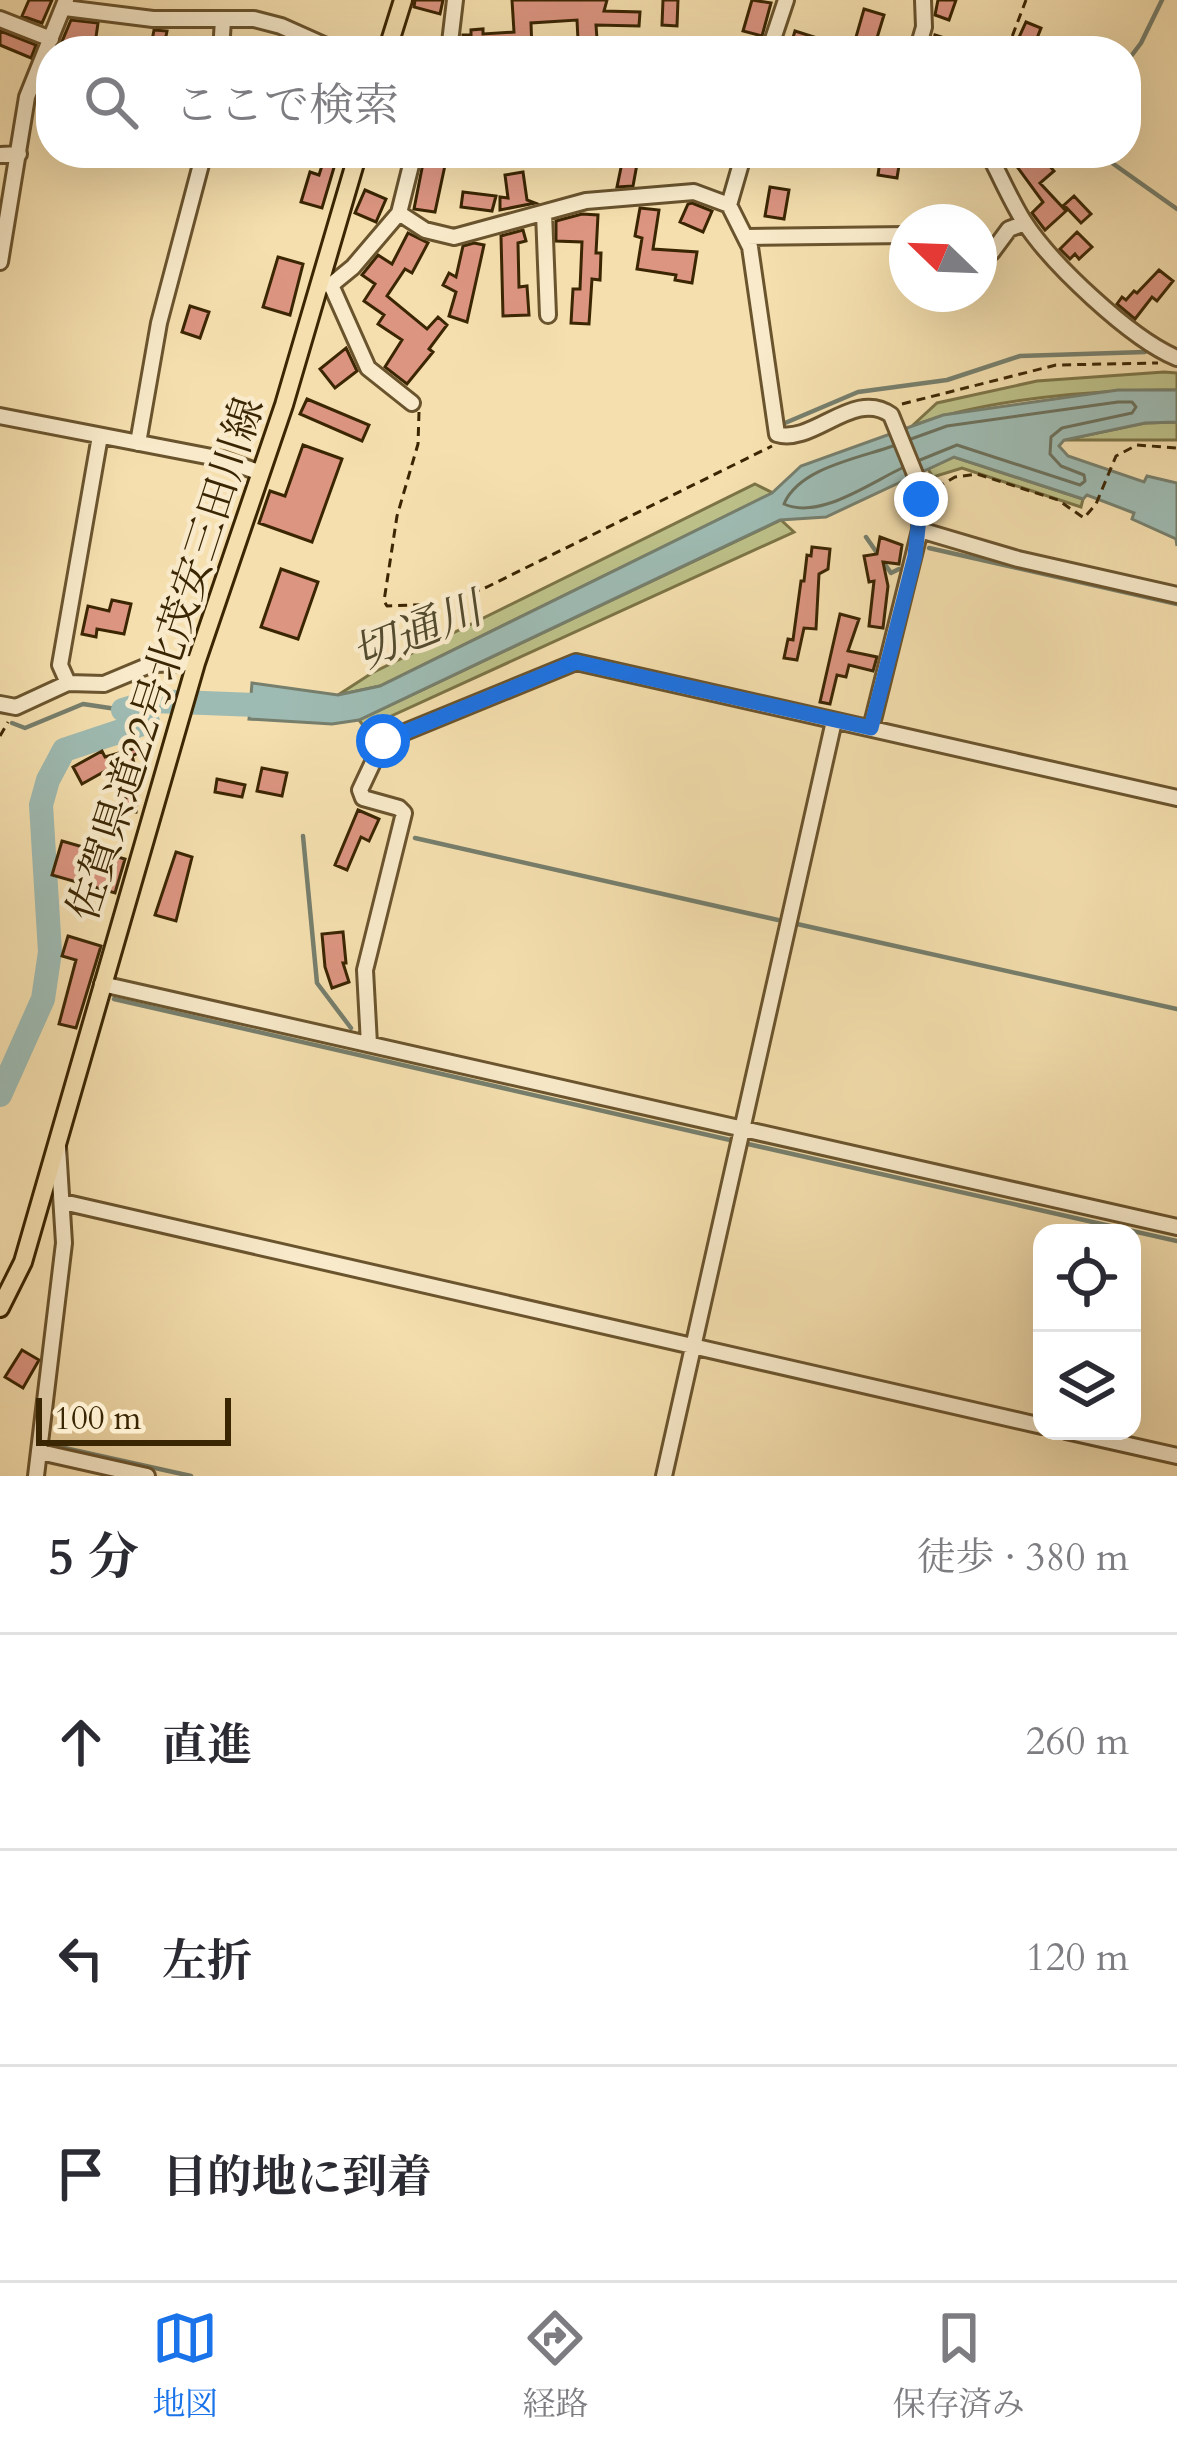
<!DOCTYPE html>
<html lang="ja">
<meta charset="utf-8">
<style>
body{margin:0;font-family:Cardo,"Noto Serif JP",serif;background:#f2f2f3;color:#2b2b33}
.controls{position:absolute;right:36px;bottom:36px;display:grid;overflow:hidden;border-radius:24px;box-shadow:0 12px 48px #0002}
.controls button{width:108px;height:108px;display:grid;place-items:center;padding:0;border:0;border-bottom:3px solid #e1e1e2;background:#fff;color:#2b2b33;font:60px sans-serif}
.compass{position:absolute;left:889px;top:204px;width:108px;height:108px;border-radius:50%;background:#fff;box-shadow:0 12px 48px #0002;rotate:293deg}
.scale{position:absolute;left:36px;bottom:30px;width:195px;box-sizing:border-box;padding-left:12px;border:6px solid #3b2603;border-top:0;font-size:33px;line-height:42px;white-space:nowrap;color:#3b2603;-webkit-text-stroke:9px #f8eaca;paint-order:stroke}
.stop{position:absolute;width:36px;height:36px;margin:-27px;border:9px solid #1a73e8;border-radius:50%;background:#fff}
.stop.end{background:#1a73e8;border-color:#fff;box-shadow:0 3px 12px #0008}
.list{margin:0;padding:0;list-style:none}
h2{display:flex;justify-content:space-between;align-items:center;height:156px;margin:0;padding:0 48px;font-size:51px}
h2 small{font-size:39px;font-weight:400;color:#7c7c81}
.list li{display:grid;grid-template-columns:78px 1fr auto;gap:36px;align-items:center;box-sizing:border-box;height:216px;padding:0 48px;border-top:3px solid #e1e1e2}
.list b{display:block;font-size:45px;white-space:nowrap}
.list em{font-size:39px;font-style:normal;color:#7c7c81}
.icon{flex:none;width:66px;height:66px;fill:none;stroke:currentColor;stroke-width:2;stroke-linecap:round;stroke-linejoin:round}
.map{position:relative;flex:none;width:1177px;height:1476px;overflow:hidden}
.search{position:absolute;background:#fff;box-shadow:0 12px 48px #0002;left:36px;right:36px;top:36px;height:132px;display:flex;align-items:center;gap:30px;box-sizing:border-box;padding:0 42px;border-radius:48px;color:#7c7c81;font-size:45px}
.sheet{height:804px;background:#fff}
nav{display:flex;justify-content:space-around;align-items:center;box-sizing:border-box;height:168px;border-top:3px solid #e1e1e2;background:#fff;font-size:33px;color:#7c7c81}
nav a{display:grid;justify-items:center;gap:6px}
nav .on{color:#1a73e8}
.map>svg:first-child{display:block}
.green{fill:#bdc189;stroke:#7c7446;stroke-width:3}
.water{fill:#9ebbb3;stroke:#767f6d;stroke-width:3}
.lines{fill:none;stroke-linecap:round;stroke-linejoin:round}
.shore{stroke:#6c705b;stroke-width:3}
.stream{stroke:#767f6d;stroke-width:4.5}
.river{stroke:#9ebbb3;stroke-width:24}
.building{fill:#dc9581;stroke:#3b2603;stroke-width:3}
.minor-casing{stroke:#6a542e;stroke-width:20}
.major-casing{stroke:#3b2603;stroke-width:22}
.path{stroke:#3b2603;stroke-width:3;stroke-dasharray:9 6;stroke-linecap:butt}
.minor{stroke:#f8eaca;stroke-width:14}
.major{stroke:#f5dfae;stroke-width:16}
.route{stroke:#1a73e8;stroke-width:15}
.labels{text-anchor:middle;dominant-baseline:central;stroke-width:9;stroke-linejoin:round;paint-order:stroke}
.street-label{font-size:42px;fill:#3b2603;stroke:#f8eaca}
.water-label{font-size:45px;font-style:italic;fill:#544b2f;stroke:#f8eaca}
</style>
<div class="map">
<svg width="1177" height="1476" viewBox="0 0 1177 1476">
<rect width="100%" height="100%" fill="#f5dfae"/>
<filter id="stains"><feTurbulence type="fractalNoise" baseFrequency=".00167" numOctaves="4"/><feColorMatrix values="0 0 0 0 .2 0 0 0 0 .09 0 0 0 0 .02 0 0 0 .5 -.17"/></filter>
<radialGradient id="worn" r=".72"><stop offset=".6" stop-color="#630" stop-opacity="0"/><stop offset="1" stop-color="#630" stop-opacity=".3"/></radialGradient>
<path class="green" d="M 1164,372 L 1177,373 L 1177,390 C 1099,389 984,399 912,426 L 937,403 L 1037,381 Z
M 1177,422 L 1177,440 L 1064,440 L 1145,423 Z
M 954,457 L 1083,499 L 1081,507 L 962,468 L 933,477 L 928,469 Z
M 755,484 L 773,493 L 380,686 L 338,695 L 372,673 Z
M 781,520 L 794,532 L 365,728 L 359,720 Z"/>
<path class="water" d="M 1118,390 L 1177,390 L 1177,422 L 1145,423 L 1064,440 L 1059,446 L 1068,456 L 1144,482 L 1147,476 L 1177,483 L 1177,546 L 1176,539 L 1132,519 L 1134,513 L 1087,495 L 1083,499 L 954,457 L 826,517 L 780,520 L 359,720 L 332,724 L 249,719 L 252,683 L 338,695 L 380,686 L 772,493 L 801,466 L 943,415 Z"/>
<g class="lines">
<path class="shore" d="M 911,439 L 947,426 L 1118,402 L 1132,402 L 1136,407 L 1132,413 L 1062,428 L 1051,437 L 1050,454 L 1061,466 L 1084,475 L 1085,481 L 1080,485 L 957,445 L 920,460
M 893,446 C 859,458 799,468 784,504 C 819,520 870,483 902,468"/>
<path class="stream" d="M 1126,63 L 1141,43 L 1162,0
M 1098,153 L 1177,209
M 785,423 L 858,392 L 947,380 L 1020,356 L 1145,352
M 866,537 L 891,573 L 899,569
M 929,548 L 1177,604
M 12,723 L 25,728 L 83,704 L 123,710
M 303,836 L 317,983 L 351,1028
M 415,838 L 778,920
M 797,924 L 1177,1009
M 114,999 L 730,1140
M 748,1144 L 1177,1241
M 51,1445 L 191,1476"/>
<path class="river" d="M 0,1095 L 43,999 L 50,952 L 41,805 L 48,780 L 64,750 L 148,722 L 123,710 L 152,701 L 283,706"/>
</g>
<path class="building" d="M 29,0 L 52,0 L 42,23 L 22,16 Z
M 415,0 L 443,0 L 440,14 L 414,7 Z
M 512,0 L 607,0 L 604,11 L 640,12 L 639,26 L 596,25 L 597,39 L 578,40 L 577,20 L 531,23 L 532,51 L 464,51 L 463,35 L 471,35 L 471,30 L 483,29 L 483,34 L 514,32 Z
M 663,0 L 678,0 L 677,26 L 662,25 Z
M 752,0 L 771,3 L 762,36 L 743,31 Z
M 938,0 L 956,0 L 949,20 L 935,15 Z
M 864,9 L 884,15 L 873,51 L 852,51 Z
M 71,20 L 98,23 L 94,51 L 58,51 Z
M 1026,22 L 1041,28 L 1032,51 L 1015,46 Z
M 154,30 L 167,31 L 163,51 L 150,51 Z
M 0,31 L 36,45 L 31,58 L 0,45 Z
M 795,31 L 814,37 L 810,51 L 789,51 Z
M 935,35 L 957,42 L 954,51 L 931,51 Z
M 326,153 L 345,153 L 341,166 L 335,164 L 322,208 L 301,202 L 310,172 L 319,175 Z
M 433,153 L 447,156 L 435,212 L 414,209 L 425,153 Z
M 624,153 L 639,153 L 633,186 L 617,187 Z
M 881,153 L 901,153 L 897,178 L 878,175 Z
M 1007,153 L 1038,153 L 1054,171 L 1040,183 L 1066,211 L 1045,230 L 1032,213 L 1043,202 Z
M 523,172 L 527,200 L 535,203 L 500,210 L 500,197 L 508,198 L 505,175 Z
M 770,187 L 789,190 L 784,219 L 765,216 Z
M 365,190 L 386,199 L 376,222 L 355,213 Z
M 463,192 L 496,196 L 492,211 L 461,207 Z
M 1074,196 L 1091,214 L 1081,223 L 1064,205 Z
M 692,203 L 712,211 L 703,232 L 680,222 L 688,204 Z
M 640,208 L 659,210 L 653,249 L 697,252 L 692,283 L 675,280 L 676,275 L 637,269 L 642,238 L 635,236 Z
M 582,214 L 598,215 L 596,253 L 601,253 L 600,280 L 592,279 L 589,324 L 571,323 L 573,289 L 580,289 L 582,242 L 556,241 L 556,221 Z
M 523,230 L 526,241 L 518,243 L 519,287 L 527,286 L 529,315 L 503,316 L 501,236 Z
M 1077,232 L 1092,247 L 1079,259 L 1075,254 L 1070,259 L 1060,249 Z
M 408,233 L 428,243 L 412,273 L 405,269 L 387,296 L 427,329 L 438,317 L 447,325 L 429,349 L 433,352 L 407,384 L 385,367 L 402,340 L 378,324 L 384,315 L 364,301 L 375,284 L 362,275 L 378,255 L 392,264 Z
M 474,243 L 484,245 L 467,322 L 449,316 L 456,292 L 443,285 L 449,273 L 456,277 L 463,246 Z
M 278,257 L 303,264 L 290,315 L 263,307 Z
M 1159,270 L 1173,281 L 1157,301 L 1152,297 L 1135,319 L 1117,304 L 1122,297 L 1126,300 L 1134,291 L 1137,293 Z
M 190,306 L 209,312 L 200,338 L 182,332 Z
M 346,348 L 357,371 L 335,388 L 320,369 Z
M 307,399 L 369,425 L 362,441 L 300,414 Z
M 237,415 L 253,421 L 247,438 L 231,432 Z
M 303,445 L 342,459 L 312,542 L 259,523 L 270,491 L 285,496 Z
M 880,537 L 902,545 L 899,564 L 883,562 L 888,586 L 883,628 L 869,626 L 874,581 L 869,582 L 864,556 L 877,554 Z
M 812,547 L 830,549 L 828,569 L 819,574 L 816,629 L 804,628 L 797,660 L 784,658 L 788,639 L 793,640 L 801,581 L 804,581 L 807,555 L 811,556 Z
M 281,569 L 318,582 L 298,639 L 261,627 Z
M 112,600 L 131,604 L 124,634 L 97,629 L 96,637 L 82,634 L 88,606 L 109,611 Z
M 840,614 L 859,619 L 848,651 L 877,657 L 873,671 L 849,665 L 846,677 L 837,675 L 830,704 L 820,702 Z
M 140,747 L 142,751 L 132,756 L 139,781 L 136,812 L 124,810 L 126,797 L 116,765 L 82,784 L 73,767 L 102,751 L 105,757 Z
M 262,768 L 287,773 L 282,796 L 257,791 Z
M 217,779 L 245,785 L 242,797 L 215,792 Z
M 358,810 L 379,819 L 369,841 L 361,837 L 347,870 L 335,865 Z
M 62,841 L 125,859 L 115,893 L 52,875 Z
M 176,852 L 192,857 L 176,921 L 155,915 Z
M 343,932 L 346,963 L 343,963 L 349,982 L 332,988 L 325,967 L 322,934 Z
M 68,936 L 101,946 L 76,1028 L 59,1024 L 76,960 L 62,956 Z
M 22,1350 L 39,1360 L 23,1388 L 5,1377 Z"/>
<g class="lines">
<g class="minor-casing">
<path id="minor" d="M 65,8 L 153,19 L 254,19 L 281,26 L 337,51
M 0,19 L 51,39
M 221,51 L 223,20
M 449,51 L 455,0
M 769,51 L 786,0
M 917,51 L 924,27 L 923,0
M 988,153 C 1000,175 1010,199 1023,220 C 1050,263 1131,339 1177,358
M 0,155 L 19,154
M 729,205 L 744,153
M 399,213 L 425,230 L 454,237 L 586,201 L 694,192 L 729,205 L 750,247 L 777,434 C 813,445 854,388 891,415 L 921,489 L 920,530 L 871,728
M 544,213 L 548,315
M 747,237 L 907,235
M 979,249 L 992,252 L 1009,229 L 1025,223
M 0,262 L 27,97 L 66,0
M 320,284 L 331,285 L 353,267 L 399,213 L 414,153
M 331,285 L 368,368 L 412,403
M 0,416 L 222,459 L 261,473
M 138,443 L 159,323 L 204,153
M 920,530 L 1018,559 L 1177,595
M 68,683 L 60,665 L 100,436
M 0,704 L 16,707 L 68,683 L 104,684 L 152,664 L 196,663
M 102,984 L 1177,1227
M 369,1044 L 365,970 L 404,813 L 399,808 L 363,798 L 360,790 L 383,741 L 576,662 L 1177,798
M 63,1202 L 1042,1426
M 1066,1431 L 1177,1456
M 40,1452 L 147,1476
M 36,1476 L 64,1243 L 58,1147
M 664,1476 L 834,721"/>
</g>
<g class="major-casing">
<path id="major" d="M 387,51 L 403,0
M 0,1308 L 23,1262 L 196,663 L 284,405 L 358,153"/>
</g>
<path class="path" d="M 1007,50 L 1026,0
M 902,404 L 1056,365 L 1158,363
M 419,412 L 418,444 L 397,516 L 384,601 L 387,606 L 445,604 L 487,587 L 772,446
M 936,488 L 955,477 L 977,474 L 1058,500 L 1084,518 L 1096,504 L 1116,456 L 1137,445 L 1177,448
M 0,736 L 8,722"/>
<use href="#minor" class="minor"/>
<use href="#major" class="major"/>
</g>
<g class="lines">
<path class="route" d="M 383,741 L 576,662 L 871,728 L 915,556 L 921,499"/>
</g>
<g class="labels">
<g class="street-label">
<text transform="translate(166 659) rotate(-72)">佐賀県道22号北茂安三田川線</text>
</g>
<g class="water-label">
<text transform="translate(417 632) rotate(-22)">切通川</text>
</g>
</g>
<rect width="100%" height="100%" filter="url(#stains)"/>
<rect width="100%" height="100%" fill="url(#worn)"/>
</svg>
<div class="controls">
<button><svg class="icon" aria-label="locate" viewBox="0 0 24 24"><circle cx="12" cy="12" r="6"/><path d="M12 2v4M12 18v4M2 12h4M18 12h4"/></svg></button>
<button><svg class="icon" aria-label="layers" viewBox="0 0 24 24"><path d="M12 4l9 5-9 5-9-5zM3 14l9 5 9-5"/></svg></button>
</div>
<svg class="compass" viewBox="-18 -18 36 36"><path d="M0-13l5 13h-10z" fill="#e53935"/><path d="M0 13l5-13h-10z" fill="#7c7c81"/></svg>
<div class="scale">100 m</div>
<div class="stop" style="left:383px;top:741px"></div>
<div class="stop end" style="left:921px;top:499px"></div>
<div class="search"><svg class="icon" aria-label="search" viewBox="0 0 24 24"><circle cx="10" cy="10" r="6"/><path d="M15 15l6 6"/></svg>ここで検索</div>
</div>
<section class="sheet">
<h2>5 分<small>徒歩 · 380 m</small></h2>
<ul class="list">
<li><svg class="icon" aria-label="ahead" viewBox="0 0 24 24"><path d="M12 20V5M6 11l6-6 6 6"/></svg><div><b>直進</b></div><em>260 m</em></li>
<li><svg class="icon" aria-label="left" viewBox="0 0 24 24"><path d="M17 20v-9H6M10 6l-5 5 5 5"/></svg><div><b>左折</b></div><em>120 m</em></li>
<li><svg class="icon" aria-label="arrive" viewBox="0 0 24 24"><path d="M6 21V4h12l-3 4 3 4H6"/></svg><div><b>目的地に到着</b></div></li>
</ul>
</section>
<nav>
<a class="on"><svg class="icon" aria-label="map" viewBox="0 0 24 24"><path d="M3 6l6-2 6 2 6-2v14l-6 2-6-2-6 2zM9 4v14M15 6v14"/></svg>地図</a>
<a><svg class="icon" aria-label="directions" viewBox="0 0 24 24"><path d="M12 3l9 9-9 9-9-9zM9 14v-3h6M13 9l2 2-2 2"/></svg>経路</a>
<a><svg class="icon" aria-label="saved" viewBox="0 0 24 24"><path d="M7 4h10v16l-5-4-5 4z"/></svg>保存済み</a>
</nav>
